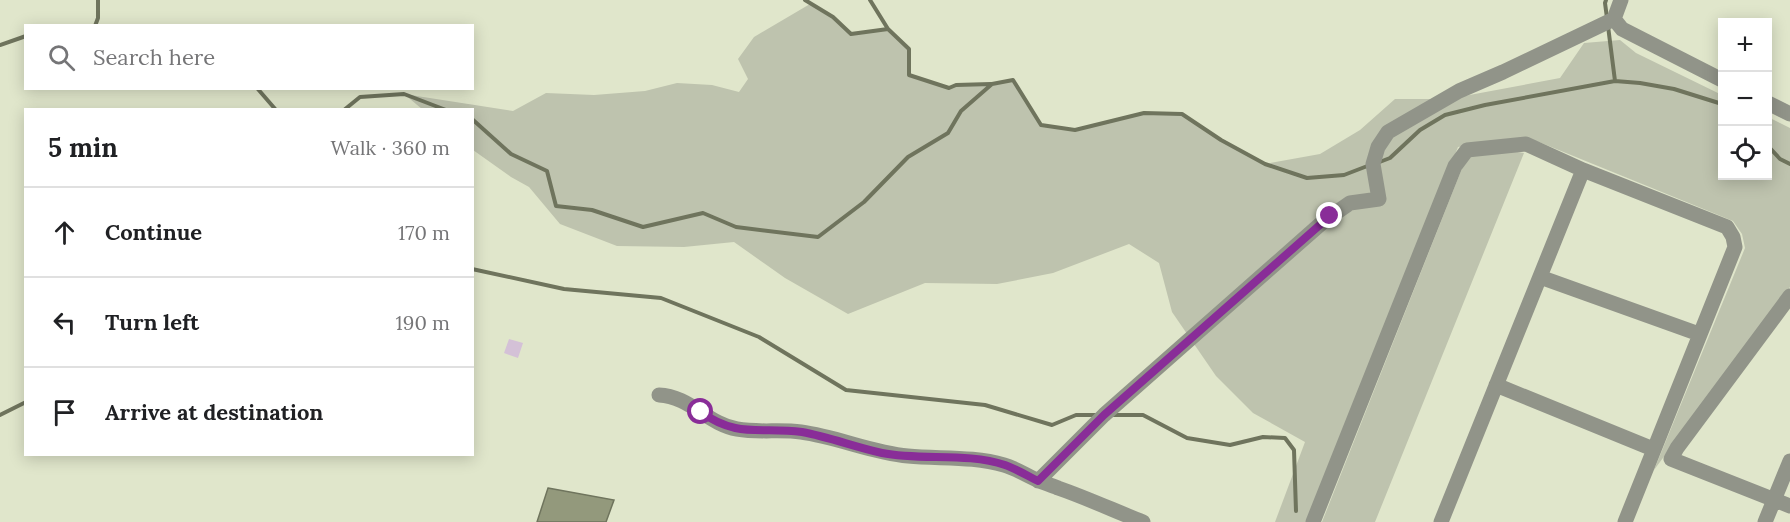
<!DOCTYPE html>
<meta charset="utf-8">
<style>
body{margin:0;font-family:Lora,serif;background:#f2f2f2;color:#202124}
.controls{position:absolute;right:18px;top:18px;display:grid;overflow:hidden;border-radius:0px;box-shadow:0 3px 15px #0003}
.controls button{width:54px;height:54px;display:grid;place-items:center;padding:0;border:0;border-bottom:2px solid #e0e0e0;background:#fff;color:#202124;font:30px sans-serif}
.stop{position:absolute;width:18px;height:18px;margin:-14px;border:4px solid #892d98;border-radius:50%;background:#fff}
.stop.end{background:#892d98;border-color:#fff;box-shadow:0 2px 6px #0008}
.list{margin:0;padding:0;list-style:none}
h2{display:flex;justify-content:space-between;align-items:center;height:78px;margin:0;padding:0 24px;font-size:26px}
h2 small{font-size:20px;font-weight:400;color:#757577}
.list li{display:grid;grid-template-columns:39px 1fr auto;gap:18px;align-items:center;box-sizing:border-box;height:90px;padding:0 24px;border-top:2px solid #e0e0e0}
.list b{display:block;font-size:22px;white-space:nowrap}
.list em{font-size:20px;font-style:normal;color:#757577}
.icon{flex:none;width:33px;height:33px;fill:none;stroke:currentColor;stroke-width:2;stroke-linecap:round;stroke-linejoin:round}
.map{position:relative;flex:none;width:1790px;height:522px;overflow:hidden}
.search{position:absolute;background:#fff;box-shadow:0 3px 15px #0003;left:24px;top:24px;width:450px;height:66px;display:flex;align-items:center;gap:15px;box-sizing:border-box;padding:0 21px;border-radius:0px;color:#757577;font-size:22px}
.panel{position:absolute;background:#fff;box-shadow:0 3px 15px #0003;left:24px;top:108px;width:450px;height:348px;border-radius:0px}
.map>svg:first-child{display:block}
.green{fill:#bec3ae}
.water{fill:#93997c;stroke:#6f745d;stroke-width:1.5}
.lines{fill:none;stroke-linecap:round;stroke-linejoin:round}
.stream{stroke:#6f745d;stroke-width:4}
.building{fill:#d4c1d7}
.minor{stroke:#919489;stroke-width:15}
.route{stroke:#892d98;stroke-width:8}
</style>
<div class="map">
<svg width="1790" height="522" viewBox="0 0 1790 522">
<rect width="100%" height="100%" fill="#e0e6cb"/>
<path class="green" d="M 810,4 L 833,17 L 851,34 L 888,29 L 909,49 L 909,76 L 949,88 L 956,85 L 992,84 L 1013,80 L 1041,125 L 1075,130 L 1144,113 L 1182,114 L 1221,140 L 1265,164 L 1320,154 L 1360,130 L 1395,99 L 1448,99 L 1560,78 L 1584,43 L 1620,40 L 1636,53 L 1722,95 L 1722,176 L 1768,176 L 1768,117 L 1790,128 L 1790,287 L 1654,470 L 1745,248 L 1742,234 L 1733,221 L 1539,142 L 1521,138 L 1458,147 L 1307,522 L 1275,522 L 1305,442 L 1253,413 L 1216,376 L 1172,312 L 1159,263 L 1129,244 L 1053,273 L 997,284 L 925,283 L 848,314 L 785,278 L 734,242 L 684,247 L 617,246 L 560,224 L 529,187 L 511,177 L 473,150 L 472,110 L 422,109 L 404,94 L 513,111 L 546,93 L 594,95 L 645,91 L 677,83 L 712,85 L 739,92 L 748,79 L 738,59 L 754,37 Z
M 1511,151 L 1524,153 L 1375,522 L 1322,522 L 1463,166 L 1470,156 Z"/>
<path class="water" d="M 548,488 L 614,500 L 606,522 L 537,522 Z"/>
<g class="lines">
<path class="stream" d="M 805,0 L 833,17 L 851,34 L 888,29
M 870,0 L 888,29 L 909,49 L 909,75 L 949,88 L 956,85 L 991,84
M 1606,0 L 1605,3 L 1607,18
M 95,26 L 98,18 L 98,0
M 1608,26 L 1615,81
M 0,45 L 26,36
M 257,88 L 276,110
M 344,110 L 360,97 L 404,94 L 446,110
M 472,119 L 511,154 L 547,171 L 556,206 L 592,210 L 643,227 L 703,213 L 736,227 L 818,237 L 864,202 L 908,157 L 948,133 L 961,111 L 992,84 L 1013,80 L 1041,125 L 1075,130 L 1144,113 L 1182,114 L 1221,140 L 1265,164 L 1307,178 L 1344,175 L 1370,165
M 1768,146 L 1780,159 L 1790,164
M 1377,163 L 1390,158 L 1420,130 L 1445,115 L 1485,105 L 1615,81 L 1640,83 L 1674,89 L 1722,104
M 472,269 L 564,289 L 661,298 L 759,337 L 846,390 L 985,405 L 1052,425 L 1076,415 L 1098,415
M 0,415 L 26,402
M 1111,415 L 1143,415 L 1187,438 L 1230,445 L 1263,437 L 1285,438 L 1294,450 L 1296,511"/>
</g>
<path class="building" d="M 509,339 L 523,343 L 518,358 L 504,353 Z"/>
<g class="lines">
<path class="minor" d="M 1614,19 L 1622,29 L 1722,80
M 1768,103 L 1790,114
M 1540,277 L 1699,334
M 1790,296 L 1677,448 L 1671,459 L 1790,506
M 1496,385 L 1653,449
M 659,395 C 689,396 708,424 737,429 C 759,433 780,429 801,432 C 838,437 872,453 908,456 C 940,459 973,456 1004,465 C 1015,468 1026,475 1037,480 C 1044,483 1051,485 1058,488 C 1087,498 1115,511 1143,522
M 1038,481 L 1104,415 L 1324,221 L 1350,203 L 1379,199 L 1373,164 L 1378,147 L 1388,132 L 1459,91 L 1503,72 L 1614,19 L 1621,0
M 1313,522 L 1455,166 L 1467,150 L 1526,144 L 1583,170 L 1727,227 L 1733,237 L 1735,247 L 1625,522
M 1441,522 L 1583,170
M 1765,522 L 1790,461"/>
</g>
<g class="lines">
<path class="route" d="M 701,412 C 738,439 762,426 802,432 C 829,437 855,447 882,453 C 922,461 966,452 1005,465 C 1016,469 1028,476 1038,481 L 1104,415 L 1330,216"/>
</g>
</svg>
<div class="controls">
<button>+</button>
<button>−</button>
<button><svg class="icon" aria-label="locate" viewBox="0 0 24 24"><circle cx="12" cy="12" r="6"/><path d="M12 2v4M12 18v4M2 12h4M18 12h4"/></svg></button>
</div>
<div class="stop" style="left:701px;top:412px"></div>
<div class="stop end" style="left:1330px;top:216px"></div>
<div class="search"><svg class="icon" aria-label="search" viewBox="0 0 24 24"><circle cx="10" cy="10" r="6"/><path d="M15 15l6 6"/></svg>Search here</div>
<section class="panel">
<h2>5 min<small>Walk · 360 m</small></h2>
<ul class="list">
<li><svg class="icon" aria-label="ahead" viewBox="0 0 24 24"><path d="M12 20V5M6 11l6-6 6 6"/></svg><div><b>Continue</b></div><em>170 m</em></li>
<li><svg class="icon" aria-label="left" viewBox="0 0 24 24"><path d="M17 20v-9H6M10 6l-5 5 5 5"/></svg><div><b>Turn left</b></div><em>190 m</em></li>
<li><svg class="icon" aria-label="arrive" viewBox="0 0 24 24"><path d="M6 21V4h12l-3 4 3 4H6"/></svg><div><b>Arrive at destination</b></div></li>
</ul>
</section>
</div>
